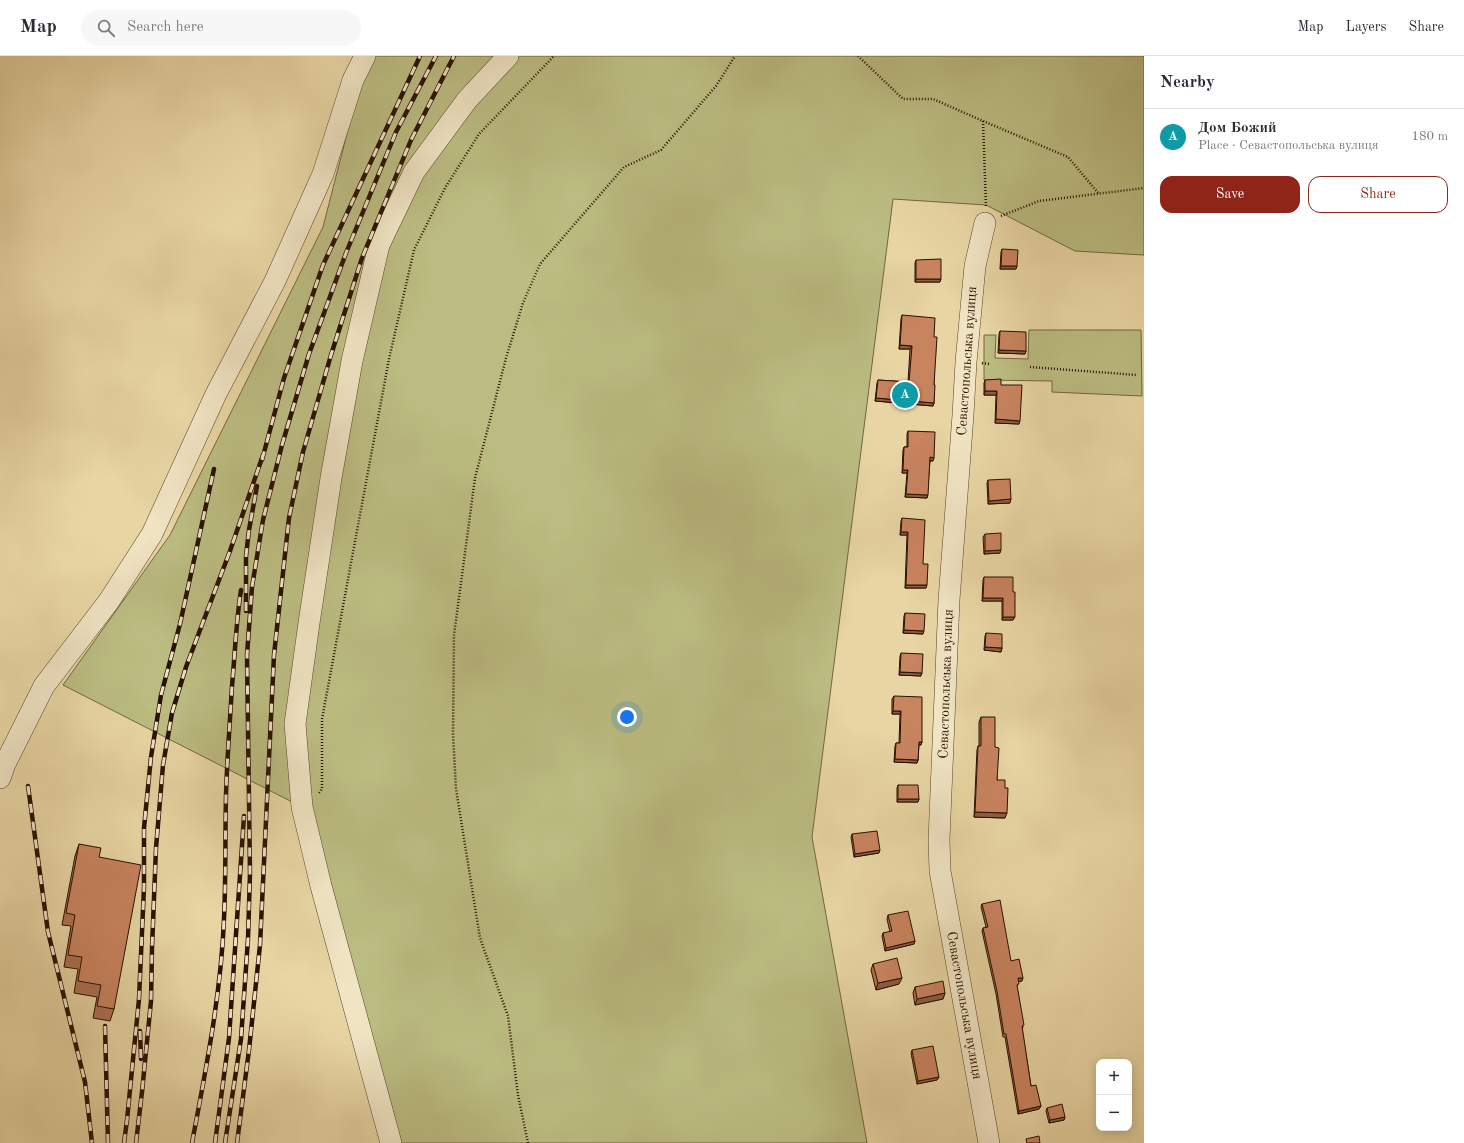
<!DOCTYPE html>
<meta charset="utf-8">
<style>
body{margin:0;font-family:"Old Standard TT",serif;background:#f7f7f7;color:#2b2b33}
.controls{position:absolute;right:12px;bottom:12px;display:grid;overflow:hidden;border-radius:8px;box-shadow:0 2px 10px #0003}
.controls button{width:36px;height:36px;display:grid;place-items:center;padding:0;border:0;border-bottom:1px solid #e1e1e2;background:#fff;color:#2b2b33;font:20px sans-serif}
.you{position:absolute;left:627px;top:661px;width:14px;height:14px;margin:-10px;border:3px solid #fff;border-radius:50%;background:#1a73e8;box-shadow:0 0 0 6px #1a73e833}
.badge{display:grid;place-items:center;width:26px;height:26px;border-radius:50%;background:#8f2418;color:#fff;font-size:13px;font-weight:700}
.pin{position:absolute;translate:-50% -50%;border:2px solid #fff;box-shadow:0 1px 4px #0006}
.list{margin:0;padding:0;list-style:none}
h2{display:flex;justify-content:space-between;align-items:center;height:52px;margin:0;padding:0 16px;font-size:17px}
h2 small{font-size:13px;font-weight:400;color:#7c7c81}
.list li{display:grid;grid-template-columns:26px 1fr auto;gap:12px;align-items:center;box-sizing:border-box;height:56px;padding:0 16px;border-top:1px solid #e1e1e2}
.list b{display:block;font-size:15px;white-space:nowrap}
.list p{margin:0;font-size:13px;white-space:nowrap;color:#7c7c81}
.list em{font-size:13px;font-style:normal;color:#7c7c81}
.actions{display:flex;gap:8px;padding:12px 16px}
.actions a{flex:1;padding:9px 0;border:1px solid #8f2418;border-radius:12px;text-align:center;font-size:14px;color:#8f2418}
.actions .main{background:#8f2418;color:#fff}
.icon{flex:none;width:22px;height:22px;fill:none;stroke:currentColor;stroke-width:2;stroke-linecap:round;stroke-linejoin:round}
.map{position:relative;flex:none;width:1144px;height:1087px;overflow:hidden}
header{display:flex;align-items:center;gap:24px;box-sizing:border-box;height:56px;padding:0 20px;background:#fff;border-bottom:1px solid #e1e1e2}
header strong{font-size:19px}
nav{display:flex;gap:22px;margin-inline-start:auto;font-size:14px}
.search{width:280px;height:36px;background:#f7f7f7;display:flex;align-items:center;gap:10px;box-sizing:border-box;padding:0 14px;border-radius:22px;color:#7c7c81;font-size:15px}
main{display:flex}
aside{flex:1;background:#fff}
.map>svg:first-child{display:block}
.green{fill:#bbbc81;stroke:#726640}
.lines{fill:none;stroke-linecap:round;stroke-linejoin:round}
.minor-casing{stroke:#594129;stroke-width:22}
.path{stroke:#291000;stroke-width:2.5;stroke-dasharray:1 2;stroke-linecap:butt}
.minor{stroke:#f0e4c3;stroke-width:21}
.rail-casing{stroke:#291000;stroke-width:4.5}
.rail{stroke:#f0e4c3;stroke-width:3;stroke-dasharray:9;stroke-linecap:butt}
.wall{fill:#ac7152;stroke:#291000}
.shaded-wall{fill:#8c5c42;stroke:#291000}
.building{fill:#c8835f;stroke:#291000}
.labels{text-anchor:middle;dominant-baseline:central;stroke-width:3;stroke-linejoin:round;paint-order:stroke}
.street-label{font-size:14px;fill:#291000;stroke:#f0e4c3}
</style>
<header>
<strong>Map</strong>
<div class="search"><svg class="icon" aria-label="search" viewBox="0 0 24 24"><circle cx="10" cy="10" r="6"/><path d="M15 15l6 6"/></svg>Search here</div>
<nav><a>Map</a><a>Layers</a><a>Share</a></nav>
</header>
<main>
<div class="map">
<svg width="1144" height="1087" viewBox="0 0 1144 1087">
<rect width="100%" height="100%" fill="#e8d5a3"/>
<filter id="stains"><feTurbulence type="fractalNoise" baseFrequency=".005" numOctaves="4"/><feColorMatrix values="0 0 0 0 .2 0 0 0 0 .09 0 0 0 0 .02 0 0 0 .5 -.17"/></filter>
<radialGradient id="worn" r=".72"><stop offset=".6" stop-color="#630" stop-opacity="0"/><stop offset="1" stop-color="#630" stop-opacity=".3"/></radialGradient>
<path class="green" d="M 367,0 L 1144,0 L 1144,199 L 1075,195 L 986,149 L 893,143 L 812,781 L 867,1087 L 391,1087 L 302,751 L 63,629 L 170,479 L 323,171 Z
M 1029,274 L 1141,274 L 1142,340 L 1052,336 L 1052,325 L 984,324 L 984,279 L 996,279 L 995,302 L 1028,303 Z"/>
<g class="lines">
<g class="minor-casing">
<g id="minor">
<path id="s1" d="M 985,167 L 975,210 L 966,306 L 963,359 L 949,544 L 939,784 L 940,815 L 989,1087"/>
<path d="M 0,722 L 5,708 L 44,630 L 109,545 L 152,478 L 216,338 L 275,225 L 323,118 L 353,24 L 365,0"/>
<path d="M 391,1087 L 321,830 L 302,751 L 295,668 L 309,567 L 331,422 L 352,305 L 379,189 L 414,116 L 467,44 L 508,0"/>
</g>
</g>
<path class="path" d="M 858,0 L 903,43 L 933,43 L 983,65 L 1068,101 L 1099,138
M 983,65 L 986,151
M 1001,160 L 1039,145 L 1144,132
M 982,307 L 989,308
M 1030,311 L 1137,319
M 319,737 L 322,733 L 322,663 L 389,303 L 414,194 L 445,132 L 479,78 L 554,0
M 528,1087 L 518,1039 L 508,960 L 480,882 L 456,733 L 453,678 L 454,579 L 475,422 L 506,302 L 523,247 L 540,208 L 624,111 L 661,94 L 716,30 L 735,0"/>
<use href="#minor" class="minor"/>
<g class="rail-casing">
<path id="rail" d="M 262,404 L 284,322 L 323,209 L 420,0
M 246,555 L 246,500 L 249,474 L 257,430
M 28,730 L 48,876 L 85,1026 L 92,1087
M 105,970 L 108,1087
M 140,975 L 141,1003
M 124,1087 L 127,1064 L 139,943 L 144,831 L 144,772 L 151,701 L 161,639 L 180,568 L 214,413
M 136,1087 L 142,1036 L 151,945 L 152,892 L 156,792 L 163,709 L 172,657 L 186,611 L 230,495 L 263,399
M 192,1087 C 206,1013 221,938 224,863 C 226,821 225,780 226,739 C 227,703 230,666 232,630 C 235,598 236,566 241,534
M 215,1087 L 229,982 L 244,760
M 225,1087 L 241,983 L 248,883 L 250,817 L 247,599 L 252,531 L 263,464 L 282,389 L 309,298 L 346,197 L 396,76 L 436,0
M 237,1087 L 249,994 L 260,889 L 274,599 L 289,462 L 303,396 L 331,299 L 362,202 L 411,84 L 454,0"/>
</g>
<use href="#rail" class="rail"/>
</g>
<path class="wall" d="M 1002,193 L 1017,210 L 1016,213 L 1000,213 L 1001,196 Z
M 916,204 L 940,226 L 915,226 L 915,207 Z
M 902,259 L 934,281 L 934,347 L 933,350 L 875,345 L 877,327 L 878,324 L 908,326 L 910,293 L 899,293 L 901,263 Z
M 1000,275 L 1026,295 L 1025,298 L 998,297 L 999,278 Z
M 985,324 L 1001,329 L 1019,368 L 995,367 L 996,339 L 984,339 L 984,327 Z
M 908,375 L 933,405 L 930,405 L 927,442 L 905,441 L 907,417 L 902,417 L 903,394 L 904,391 L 907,391 L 907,378 Z
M 988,424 L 1010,447 L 988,448 L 987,427 Z
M 902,462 L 923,508 L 926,532 L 905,532 L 907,479 L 900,479 L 901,465 Z
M 985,478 L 1000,497 L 984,498 L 983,481 Z
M 984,521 L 1013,536 L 1013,564 L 1002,564 L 1002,545 L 982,545 L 983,524 Z
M 905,557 L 923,578 L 903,577 L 904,560 Z
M 986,577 L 1002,592 L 1001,596 L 984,594 L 985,580 Z
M 901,597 L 921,620 L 899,619 L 900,600 Z
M 894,640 L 922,686 L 921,689 L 919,689 L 918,704 L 917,707 L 894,706 L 895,690 L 896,687 L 899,687 L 900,658 L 892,658 L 892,643 Z
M 981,661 L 995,691 L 997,724 L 1005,762 L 974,761 L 977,694 L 978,690 L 979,690 L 979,666 Z
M 898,729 L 919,743 L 918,746 L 897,746 L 897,732 Z
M 852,778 L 879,797 L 854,801 L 851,781 Z
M 79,788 L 99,801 L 114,953 L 110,965 L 93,962 L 97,941 L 74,937 L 78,913 L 64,911 L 71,870 L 62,869 L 75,800 Z
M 982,848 L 1011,905 L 1022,925 L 1018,925 L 1017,931 L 1023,972 L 1022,973 L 1031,1030 L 1041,1050 L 1039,1053 L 1018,1058 L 1005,981 L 1003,981 L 996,938 L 982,875 L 983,872 L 986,871 L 981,851 Z
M 888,859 L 915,885 L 914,888 L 885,895 L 882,880 L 883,877 L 890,876 L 887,863 Z
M 873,908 L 899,928 L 876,934 L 871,914 Z
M 915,931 L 945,937 L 943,943 L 915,949 L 913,937 Z
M 912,994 L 939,1021 L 937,1024 L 917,1028 L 911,997 Z
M 1047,1052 L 1065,1061 L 1064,1064 L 1049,1067 L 1046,1055 Z"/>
<path class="shaded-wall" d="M 1001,210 L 1017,210 L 1016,213 L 1000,213 Z
M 916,223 L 941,223 L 940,226 L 915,226 Z
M 900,289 L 912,290 L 910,293 L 899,293 Z
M 999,294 L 1026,295 L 1025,298 L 998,297 Z
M 985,335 L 997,335 L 996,339 L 984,339 Z
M 876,342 L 934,347 L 933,350 L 875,345 Z
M 996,363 L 1020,365 L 1019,368 L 995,367 Z
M 930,401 L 934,402 L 933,405 L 929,404 Z
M 903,414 L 908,414 L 907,417 L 902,417 Z
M 906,438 L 928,439 L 927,442 L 905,441 Z
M 1011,443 L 1010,447 L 988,448 L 989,445 Z
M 901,476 L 908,476 L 907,479 L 900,479 Z
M 1001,494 L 1000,497 L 984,498 L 985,495 Z
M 906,529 L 927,529 L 926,532 L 905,532 Z
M 983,542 L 1003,542 L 1002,545 L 982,545 Z
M 1003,561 L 1015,561 L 1013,564 L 1002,564 Z
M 904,574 L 924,575 L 923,578 L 903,577 Z
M 985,591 L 1002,592 L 1001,596 L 984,594 Z
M 900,616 L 922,617 L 921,620 L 899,619 Z
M 893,655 L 901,655 L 900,658 L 892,658 Z
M 919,686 L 922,686 L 921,689 L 918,689 Z
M 895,703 L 918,704 L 917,707 L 894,706 Z
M 898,743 L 919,743 L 918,746 L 897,746 Z
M 975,756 L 1007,757 L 1005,762 L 974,761 Z
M 880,794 L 879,797 L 854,801 L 855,798 Z
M 915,885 L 914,888 L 885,895 L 886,892 Z
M 902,922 L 899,928 L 876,934 L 878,927 Z
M 1018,922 L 1023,922 L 1022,925 L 1016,926 Z
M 945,937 L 943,943 L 915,949 L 917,943 Z
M 939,1021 L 937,1024 L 917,1028 L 918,1025 Z
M 1041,1050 L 1039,1053 L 1018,1058 L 1019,1055 Z
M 1065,1061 L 1064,1064 L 1049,1067 L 1050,1064 Z"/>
<path class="building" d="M 1002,193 L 1018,194 L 1017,210 L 1001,210 Z
M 941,203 L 941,223 L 916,223 L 916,204 Z
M 902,259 L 935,262 L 934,281 L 937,281 L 934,329 L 935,329 L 934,347 L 876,342 L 878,324 L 909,326 L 912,290 L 900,289 Z
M 1000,275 L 1026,276 L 1026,295 L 999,294 Z
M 1001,323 L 1001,329 L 1022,329 L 1020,365 L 996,363 L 997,335 L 985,335 L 985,324 Z
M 908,375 L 935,376 L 934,402 L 930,401 L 928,439 L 906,438 L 908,414 L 903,414 L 904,391 L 908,391 Z
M 1010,423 L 1011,443 L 989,445 L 988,424 Z
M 902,462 L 925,464 L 923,508 L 928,508 L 927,529 L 906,529 L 908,476 L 901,476 Z
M 1001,477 L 1001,494 L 985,495 L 985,478 Z
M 984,521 L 1013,521 L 1013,536 L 1015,536 L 1015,561 L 1003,561 L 1003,542 L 983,542 Z
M 905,557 L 925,558 L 924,575 L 904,574 Z
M 986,577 L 1002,578 L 1002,592 L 985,591 Z
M 901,597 L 923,598 L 922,617 L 900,616 Z
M 894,640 L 922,641 L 922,686 L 919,686 L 918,704 L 895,703 L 896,687 L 900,687 L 901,655 L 893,655 Z
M 981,661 L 995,661 L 995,691 L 999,692 L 997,724 L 1005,724 L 1005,732 L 1008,732 L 1007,757 L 975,756 L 978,690 L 981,690 Z
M 898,729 L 918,729 L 919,743 L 898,743 Z
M 877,775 L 880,794 L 855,798 L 852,778 Z
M 79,788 L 101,792 L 99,801 L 141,809 L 114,953 L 97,950 L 101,929 L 78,925 L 82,901 L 68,899 L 75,859 L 66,857 Z
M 1000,844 L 1011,905 L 1019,903 L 1023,922 L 1018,922 L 1019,928 L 1017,929 L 1024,969 L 1022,970 L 1031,1030 L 1036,1029 L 1041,1050 L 1019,1055 L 1006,978 L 1004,978 L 997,935 L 983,872 L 988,871 L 982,848 Z
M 908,855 L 915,885 L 886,892 L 883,877 L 892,875 L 888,859 Z
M 897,902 L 902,922 L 878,927 L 873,908 Z
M 943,925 L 945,937 L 917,943 L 915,931 Z
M 933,990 L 939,1021 L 918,1025 L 912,994 Z
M 1062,1048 L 1065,1061 L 1050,1064 L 1047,1052 Z
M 1039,1080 L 1040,1087 L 1027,1087 L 1026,1083 Z"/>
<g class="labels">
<g class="street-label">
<text transform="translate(967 305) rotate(-86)">Севастопольська вулиця</text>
<text transform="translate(946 628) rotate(-88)">Севастопольська вулиця</text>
<text stroke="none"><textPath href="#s1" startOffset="787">Севастопольська вулиця</textPath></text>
</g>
</g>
<rect width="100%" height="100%" filter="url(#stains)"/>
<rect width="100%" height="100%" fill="url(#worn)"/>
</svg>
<div class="controls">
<button>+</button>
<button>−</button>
</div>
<div class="you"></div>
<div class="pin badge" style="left:905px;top:339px;background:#0f9aa8">A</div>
</div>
<aside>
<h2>Nearby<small></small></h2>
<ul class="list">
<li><span class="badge" style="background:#0f9aa8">A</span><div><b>Дом Божий</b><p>Place · Севастопольська вулиця</p></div><em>180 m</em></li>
</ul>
<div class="actions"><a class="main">Save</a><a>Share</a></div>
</aside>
</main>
